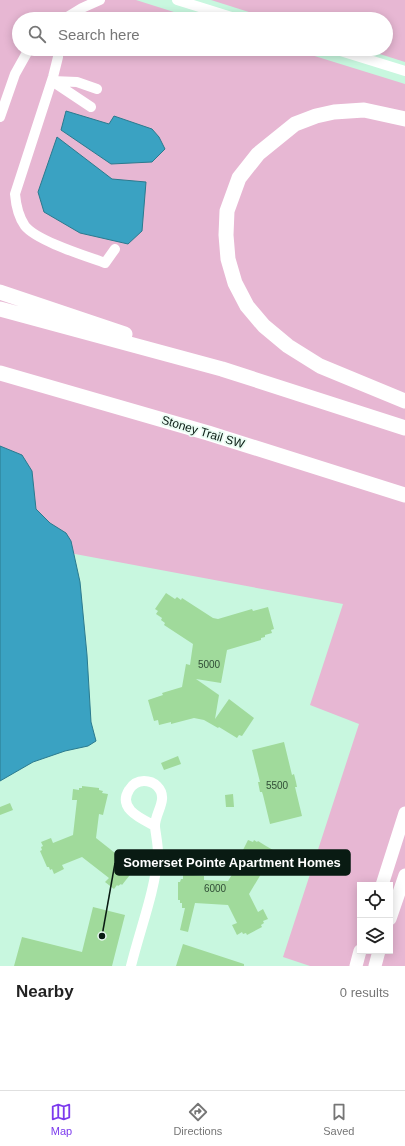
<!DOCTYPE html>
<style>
body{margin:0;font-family:Helvetica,sans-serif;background:#f6f6f6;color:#222}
.controls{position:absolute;right:12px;bottom:12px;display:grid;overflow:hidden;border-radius:0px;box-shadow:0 2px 10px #0003}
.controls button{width:36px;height:36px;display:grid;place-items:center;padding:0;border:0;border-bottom:1px solid #e0e0e0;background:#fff;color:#222;font:20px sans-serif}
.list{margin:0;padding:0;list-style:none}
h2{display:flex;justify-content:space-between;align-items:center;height:52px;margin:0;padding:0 16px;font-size:17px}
h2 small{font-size:13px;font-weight:400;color:#767676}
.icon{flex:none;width:22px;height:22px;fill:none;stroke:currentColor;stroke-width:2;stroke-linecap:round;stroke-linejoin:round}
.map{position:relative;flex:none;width:405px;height:966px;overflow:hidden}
.search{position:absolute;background:#fff;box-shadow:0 2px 10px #0003;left:12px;right:12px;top:12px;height:44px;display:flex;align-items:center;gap:10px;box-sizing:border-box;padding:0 14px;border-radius:22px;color:#767676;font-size:15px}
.sheet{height:124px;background:#fff}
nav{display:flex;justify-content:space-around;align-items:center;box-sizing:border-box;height:56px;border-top:1px solid #e0e0e0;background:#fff;font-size:11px;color:#767676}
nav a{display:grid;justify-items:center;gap:2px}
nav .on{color:#7c3aed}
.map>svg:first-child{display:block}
.green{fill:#e7b7d3;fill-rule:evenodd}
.water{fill:#3aa2c2;stroke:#2b7a8e}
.building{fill:#a0da9b}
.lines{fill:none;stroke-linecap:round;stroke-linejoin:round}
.minor{stroke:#fff;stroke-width:10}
.major{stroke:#fff;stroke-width:13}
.highway{stroke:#fff;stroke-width:15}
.labels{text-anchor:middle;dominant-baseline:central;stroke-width:3.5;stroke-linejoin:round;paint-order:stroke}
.number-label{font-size:10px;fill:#2f4b35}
.street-label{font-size:12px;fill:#091b13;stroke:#eafcf3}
.leader{fill:none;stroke:#091b13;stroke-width:1.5}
.callout-dot{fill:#091b13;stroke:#eafcf3;stroke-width:1.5}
.callout{fill:#091b13;stroke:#091b13;stroke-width:1.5}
.callout-label{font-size:13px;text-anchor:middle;font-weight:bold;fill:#fff}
</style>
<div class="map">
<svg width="405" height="966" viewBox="0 0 405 966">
<rect width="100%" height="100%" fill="#c8f7df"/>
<path class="green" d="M 0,0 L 136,0 L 196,19 L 19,19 L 19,49 L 292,49 L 405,84 L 405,966 L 310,966 L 283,957 L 359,724 L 310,705 L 343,604 L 0,540 ZM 360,885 L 390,885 L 390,951 L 360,951 Z
M 211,0 L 405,0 L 405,62 L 364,49 L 386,49 L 386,19 L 271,19 Z"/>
<path class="water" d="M 66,111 L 109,124 L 114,116 L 152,129 L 159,137 L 165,149 L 152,162 L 111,164 L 61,130 Z
M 57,137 L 112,179 L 146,182 L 142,231 L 128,244 L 80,233 L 44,212 L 38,192 Z
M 0,446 L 22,455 L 32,471 L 36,509 L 50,523 L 66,533 L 71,541 L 80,582 L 87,655 L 91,722 L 96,741 L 88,746 L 65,751 L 33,762 L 0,781 Z"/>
<path class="building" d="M 166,593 L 175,599 L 177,597 L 181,600 L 182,598 L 213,618 L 218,619 L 252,609 L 253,611 L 268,607 L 274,629 L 271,630 L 272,633 L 265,635 L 265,637 L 261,638 L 261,640 L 227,650 L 221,683 L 196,679 L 219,695 L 215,719 L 229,699 L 254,718 L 242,736 L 239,735 L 237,738 L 219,727 L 218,728 L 204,720 L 194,718 L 171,724 L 171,722 L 159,725 L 158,720 L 154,721 L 148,700 L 163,695 L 162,693 L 182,687 L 186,664 L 190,665 L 193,644 L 164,625 L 165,623 L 161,620 L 162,618 L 156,614 L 158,611 L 155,609 Z
M 284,742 L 292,775 L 294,774 L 296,782 L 297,787 L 295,787 L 302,816 L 270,824 L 263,795 L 262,792 L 260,792 L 258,782 L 260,782 L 252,750 Z
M 178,756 L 181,764 L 164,770 L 161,763 Z
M 82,786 L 99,788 L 99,790 L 103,791 L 102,793 L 108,794 L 103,815 L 99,814 L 96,838 L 115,853 L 117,850 L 135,862 L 132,866 L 134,867 L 132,870 L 133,871 L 122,885 L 121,884 L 118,886 L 117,885 L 114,889 L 105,882 L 109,878 L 82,857 L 62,865 L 64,869 L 54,874 L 52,869 L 50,870 L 49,867 L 47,867 L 40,851 L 42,850 L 41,847 L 43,846 L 41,842 L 51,838 L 53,843 L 73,835 L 77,800 L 72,800 L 73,789 L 79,790 L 79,788 L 82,788 Z
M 233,794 L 234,807 L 226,807 L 225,795 Z
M 10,803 L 13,810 L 0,815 L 0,807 Z
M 248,840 L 253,842 L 254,840 L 257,842 L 258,841 L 266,846 L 273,850 L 272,852 L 274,853 L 273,855 L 277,858 L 272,867 L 267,864 L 249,894 L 258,912 L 263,909 L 268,919 L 263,921 L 264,923 L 261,925 L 262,927 L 247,935 L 246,933 L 243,934 L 242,932 L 237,935 L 232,925 L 237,923 L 228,905 L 195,903 L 188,932 L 180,930 L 185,908 L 182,908 L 182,903 L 180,903 L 180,900 L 178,900 L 178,882 L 180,882 L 181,879 L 183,879 L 183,874 L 204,876 L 204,880 L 228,881 L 241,860 L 239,858 Z
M 93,907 L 125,915 L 112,966 L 14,966 L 22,937 L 82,952 Z
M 183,944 L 244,964 L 244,966 L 176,966 Z"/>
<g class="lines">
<path class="minor" d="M 177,0 L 238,19
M 64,19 L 82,8 L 100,0
M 58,49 L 58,57 L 53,77 L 15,194 C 16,206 18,216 25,226 C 37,241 86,256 105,263 L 115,249
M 334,49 L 405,71
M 52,81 L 91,107
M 52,81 L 77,82 L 97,89
M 0,117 L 15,74 L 29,49
M 131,966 C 140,929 155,892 158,854 C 158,844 156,836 155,827 C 154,813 170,799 157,786 C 154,783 149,781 144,781 C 137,781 132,785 129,790 C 117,809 142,819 155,826"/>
<path class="major" d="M 382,885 L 405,813
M 390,919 L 405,875
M 356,966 L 360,951
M 375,966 L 379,951"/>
<path class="highway" d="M 405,119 L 364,110 L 334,112 L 316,116 L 295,124 L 258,154 L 239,178 L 227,211 L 226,235 L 228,259 L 235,283 L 247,306 L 264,326 L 288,346 L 320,366 L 405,401
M 0,292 L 125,334
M 0,309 L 222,369 L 405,428
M 0,373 L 208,433 L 405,495"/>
</g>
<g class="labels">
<g class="number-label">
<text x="209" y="664">5000</text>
<text x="277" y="785">5500</text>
<text x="215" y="888">6000</text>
</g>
<g class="street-label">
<text transform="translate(203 432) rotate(17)">Stoney Trail SW</text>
</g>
</g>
<path class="leader" d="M102 936L115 863"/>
<circle class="callout-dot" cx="102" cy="936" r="4"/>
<rect class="callout" x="115" y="850" width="235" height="25" rx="4"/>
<g class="callout-label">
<text x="232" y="867">Somerset Pointe Apartment Homes</text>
</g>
</svg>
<div class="controls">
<button><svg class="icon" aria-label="locate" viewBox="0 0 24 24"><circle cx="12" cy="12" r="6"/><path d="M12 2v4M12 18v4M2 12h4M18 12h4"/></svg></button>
<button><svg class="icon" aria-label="layers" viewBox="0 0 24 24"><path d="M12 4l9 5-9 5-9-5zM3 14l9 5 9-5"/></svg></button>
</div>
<div class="search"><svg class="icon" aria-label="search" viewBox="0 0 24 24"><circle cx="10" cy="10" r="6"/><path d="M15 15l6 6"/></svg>Search here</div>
</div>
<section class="sheet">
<h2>Nearby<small>0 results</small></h2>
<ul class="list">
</ul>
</section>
<nav>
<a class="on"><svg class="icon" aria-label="map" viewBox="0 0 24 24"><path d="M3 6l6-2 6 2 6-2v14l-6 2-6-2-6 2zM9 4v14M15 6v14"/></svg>Map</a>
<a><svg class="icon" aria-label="directions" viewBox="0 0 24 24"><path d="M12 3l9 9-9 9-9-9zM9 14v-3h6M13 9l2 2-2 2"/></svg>Directions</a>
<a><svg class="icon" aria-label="saved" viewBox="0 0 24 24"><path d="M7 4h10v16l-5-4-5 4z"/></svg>Saved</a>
</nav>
